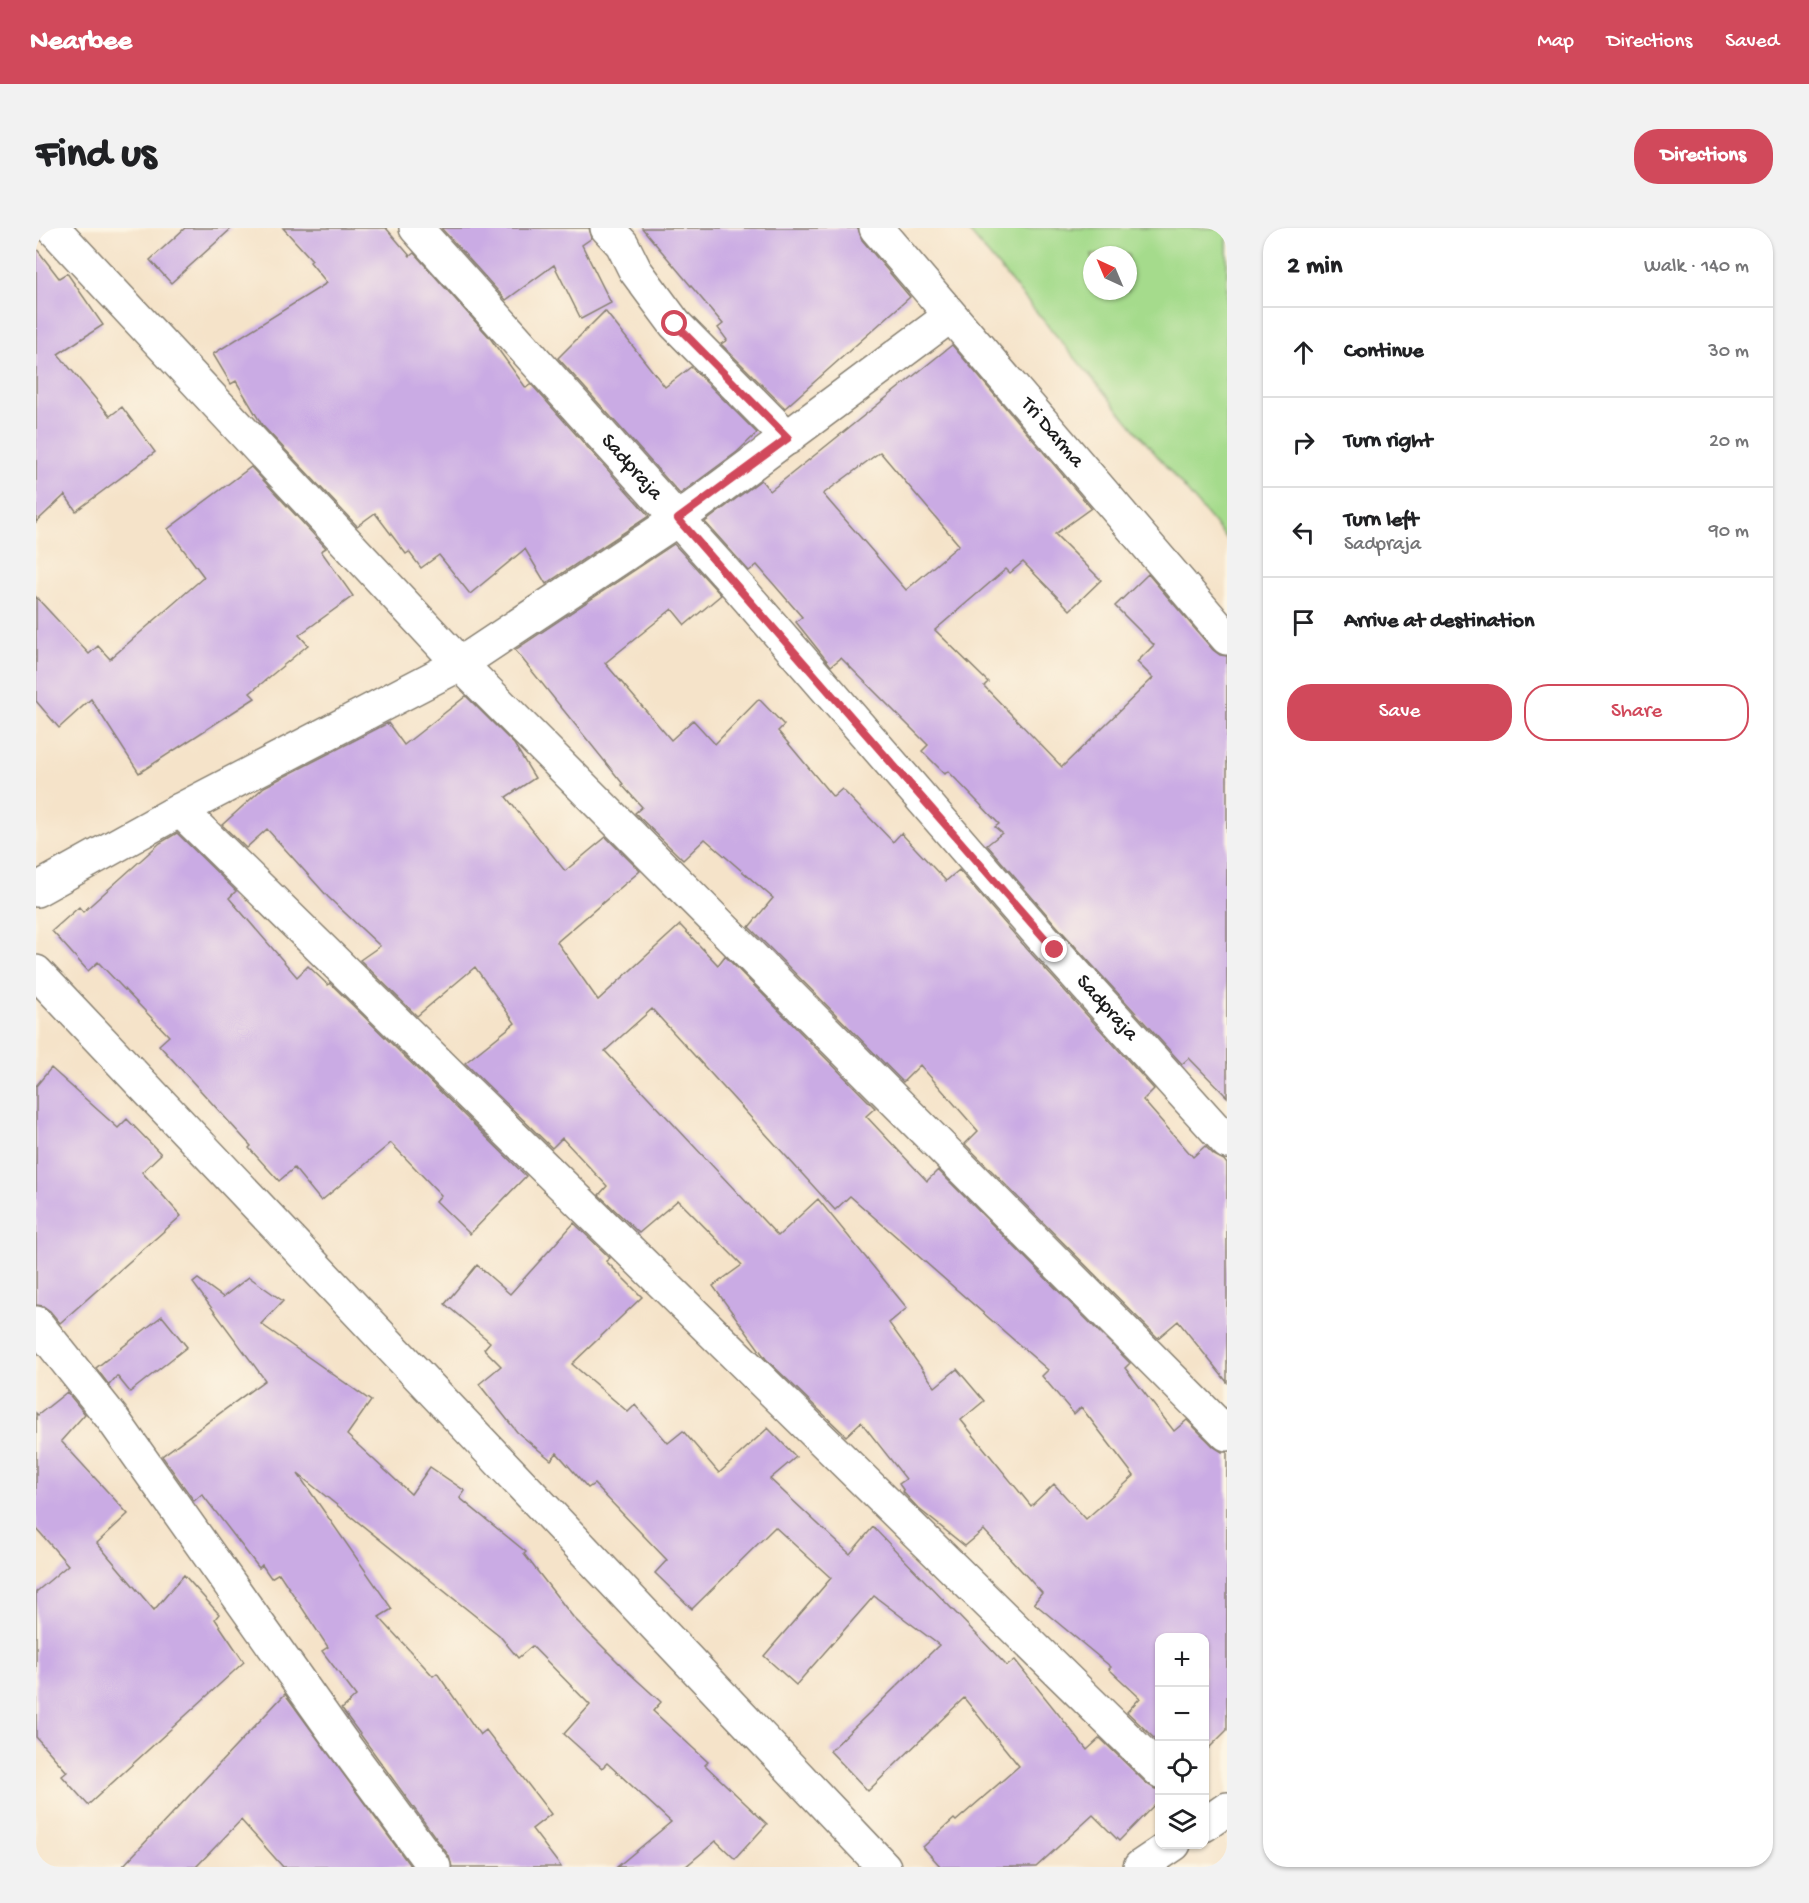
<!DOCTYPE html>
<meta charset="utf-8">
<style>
body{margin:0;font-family:"Gochi Hand",sans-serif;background:#f2f2f2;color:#202124}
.controls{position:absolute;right:18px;bottom:18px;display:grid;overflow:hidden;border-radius:12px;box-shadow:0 2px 4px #0004}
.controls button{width:54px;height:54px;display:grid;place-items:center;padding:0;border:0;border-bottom:2px solid #e0e0e0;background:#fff;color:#202124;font:30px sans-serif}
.compass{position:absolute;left:1047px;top:18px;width:54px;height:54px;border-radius:50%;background:#fff;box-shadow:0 2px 4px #0004;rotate:316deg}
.stop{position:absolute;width:18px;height:18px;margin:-14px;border:4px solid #d1495b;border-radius:50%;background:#fff}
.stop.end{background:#d1495b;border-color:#fff;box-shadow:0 2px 6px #0008}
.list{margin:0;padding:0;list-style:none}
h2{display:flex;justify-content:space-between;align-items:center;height:78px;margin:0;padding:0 24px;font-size:26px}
h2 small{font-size:20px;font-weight:400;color:#757577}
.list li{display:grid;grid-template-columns:39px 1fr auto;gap:18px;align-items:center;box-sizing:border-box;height:90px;padding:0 24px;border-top:2px solid #e0e0e0}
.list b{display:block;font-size:22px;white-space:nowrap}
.list p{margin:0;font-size:20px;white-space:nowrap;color:#757577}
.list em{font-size:20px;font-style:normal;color:#757577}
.actions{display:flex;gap:12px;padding:18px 24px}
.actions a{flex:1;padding:14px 0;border:2px solid #d1495b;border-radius:24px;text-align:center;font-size:21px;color:#d1495b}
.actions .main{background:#d1495b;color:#fff}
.icon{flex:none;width:33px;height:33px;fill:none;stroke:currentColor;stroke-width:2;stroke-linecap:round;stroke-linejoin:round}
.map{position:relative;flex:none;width:1191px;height:1639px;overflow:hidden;border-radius:24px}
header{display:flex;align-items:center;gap:36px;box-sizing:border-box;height:84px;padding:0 30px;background:#d1495b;color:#fff}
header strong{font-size:28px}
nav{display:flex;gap:33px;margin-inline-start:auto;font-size:21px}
.intro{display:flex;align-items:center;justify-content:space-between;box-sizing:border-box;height:144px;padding:0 36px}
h1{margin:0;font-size:42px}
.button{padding:15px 27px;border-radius:24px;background:#d1495b;color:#fff;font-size:21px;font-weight:700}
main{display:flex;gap:36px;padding:0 36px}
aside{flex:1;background:#fff;border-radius:24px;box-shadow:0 2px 4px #0004}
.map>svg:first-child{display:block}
.green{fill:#a5db8c;stroke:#607c54;stroke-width:1.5;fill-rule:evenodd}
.building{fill:#caabe4;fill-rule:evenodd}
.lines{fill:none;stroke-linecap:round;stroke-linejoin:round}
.minor-casing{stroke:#888072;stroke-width:36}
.minor{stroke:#fff;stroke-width:33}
.route{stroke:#d1495b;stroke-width:8}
.labels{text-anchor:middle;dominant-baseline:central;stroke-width:4.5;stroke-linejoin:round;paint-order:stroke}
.street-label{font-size:21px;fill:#1c1c1c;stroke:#fcf5e5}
</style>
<header>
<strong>Nearbee</strong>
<nav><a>Map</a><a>Directions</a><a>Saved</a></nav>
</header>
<div class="intro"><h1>Find us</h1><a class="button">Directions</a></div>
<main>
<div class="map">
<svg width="1191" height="1639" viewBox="0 0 1191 1639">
<rect width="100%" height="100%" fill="#fcf5e5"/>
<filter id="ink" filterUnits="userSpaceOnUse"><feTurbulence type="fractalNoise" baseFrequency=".0167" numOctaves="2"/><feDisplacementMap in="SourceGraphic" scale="12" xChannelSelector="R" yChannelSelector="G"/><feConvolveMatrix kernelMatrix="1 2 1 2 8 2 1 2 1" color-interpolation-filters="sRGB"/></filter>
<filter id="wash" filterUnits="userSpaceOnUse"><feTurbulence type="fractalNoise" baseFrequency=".008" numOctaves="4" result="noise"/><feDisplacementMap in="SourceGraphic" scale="24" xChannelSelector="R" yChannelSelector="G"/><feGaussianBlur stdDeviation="1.35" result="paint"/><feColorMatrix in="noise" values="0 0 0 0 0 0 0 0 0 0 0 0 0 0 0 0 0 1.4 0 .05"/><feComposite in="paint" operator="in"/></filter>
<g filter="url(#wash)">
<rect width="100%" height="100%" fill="#f5e3c9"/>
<path class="green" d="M 930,0 L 1191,0 L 1191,311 ZM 1056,27 L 1092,27 L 1092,63 L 1056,63 Z"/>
<g id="blocks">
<path class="building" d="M 149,0 L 196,0 L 135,55 L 114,32 Z
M 247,0 L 350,0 L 374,28 L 378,25 L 454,110 L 490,160 L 495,156 L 613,288 L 510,356 L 489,321 L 434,366 L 403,327 L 385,340 L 373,324 L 370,326 L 339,285 L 321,298 L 226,197 L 200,153 L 195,156 L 177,126 L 291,55 L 274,34 L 276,32 Z
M 408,0 L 553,0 L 556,10 L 546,17 L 575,75 L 545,91 L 518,37 L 470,72 L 406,1 Z
M 606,0 L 822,0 L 826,12 L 874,69 L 749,180 L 685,116 L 691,112 L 682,100 L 687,96 Z
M 0,20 L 23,50 L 31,45 L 67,97 L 22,126 L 74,188 L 86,179 L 119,224 L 40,283 L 29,267 L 0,294 Z
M 569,83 L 629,159 L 655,139 L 721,205 L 701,224 L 644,266 L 522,130 Z
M 916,117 L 1055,280 L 1019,306 L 1065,352 L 1034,382 L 987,334 L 974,345 L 970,341 L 899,402 L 952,454 L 948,458 L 1026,539 L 1117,450 L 1101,434 L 1118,417 L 1079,378 L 1112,346 L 1177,422 L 1184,427 L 1191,428 L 1191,869 L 1153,830 L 1146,836 L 1019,696 L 951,617 L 966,605 L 959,599 L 963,596 L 912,543 L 909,546 L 886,523 L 892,517 L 805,430 L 795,438 L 760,394 L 766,389 L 721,337 L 713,343 L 669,294 L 725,252 L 734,263 ZM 844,224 L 923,317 L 870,362 L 787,266 Z
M 215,239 L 290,320 L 285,323 L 317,368 L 263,407 L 272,417 L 214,465 L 219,470 L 103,545 L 55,471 L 23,500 L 0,473 L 0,369 L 53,426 L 62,418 L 74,431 L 168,349 L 132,301 Z
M 638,316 L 685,367 L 649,397 L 636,381 L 569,435 L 635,512 L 657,492 L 679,516 L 723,471 L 748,497 L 742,503 L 797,569 L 806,561 L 857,614 L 865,605 L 910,653 L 923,642 L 991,721 L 1118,861 L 1107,872 L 1157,929 L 1169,918 L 1178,927 L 1188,932 L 1191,936 L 1191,1154 L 1142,1093 L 1122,1110 L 929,916 L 942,903 L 884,837 L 867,854 L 713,699 L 737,670 L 669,611 L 647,632 L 599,585 L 606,579 L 586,557 L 587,556 L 479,422 Z
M 430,468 L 478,516 L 499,550 L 470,569 L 529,643 L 570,609 L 604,643 L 521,714 L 562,772 L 644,697 L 682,737 L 689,728 L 839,880 L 830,888 L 891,953 L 902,942 L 1094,1135 L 1089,1140 L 1138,1203 L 1151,1192 L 1178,1219 L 1186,1224 L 1191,1224 L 1191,1502 L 1168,1525 L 1168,1410 L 1124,1410 L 1124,1516 L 1091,1484 L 1104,1470 L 1073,1441 L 1075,1439 L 998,1375 L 1006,1365 L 948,1302 L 929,1318 L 883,1281 L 867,1264 L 868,1263 L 863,1256 L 870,1251 L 825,1194 L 810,1208 L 730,1131 L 677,1058 L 706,1037 L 642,972 L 603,1005 L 563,967 L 571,958 L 526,910 L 516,920 L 429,835 L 479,795 L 439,739 L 381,788 L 324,732 L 344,718 L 292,669 L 231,601 L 210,620 L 186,597 L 228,559 L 352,495 L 368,517 ZM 616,781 L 799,982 L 814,968 L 1012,1142 L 1006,1148 L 1038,1186 L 1045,1179 L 1098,1248 L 1050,1291 L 1018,1256 L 995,1278 L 925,1192 L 948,1173 L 921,1141 L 899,1159 L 853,1095 L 871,1080 L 782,971 L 742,1008 L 569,823 Z
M 141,605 L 200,663 L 193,670 L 261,749 L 272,738 L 292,757 L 294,755 L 490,948 L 434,1006 L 400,973 L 405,967 L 355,915 L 285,973 L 258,940 L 243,953 L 213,920 L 215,918 L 123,817 L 133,808 L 62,734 L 52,743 L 16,703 L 43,679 L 47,684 L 124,615 Z
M 15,840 L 82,900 L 91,891 L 125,926 L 106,944 L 145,988 L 24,1095 L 14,1083 L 7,1078 L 0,1077 L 0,858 Z
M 538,995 L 574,1030 L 570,1033 L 606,1069 L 536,1136 L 592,1184 L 599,1177 L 632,1215 L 647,1203 L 683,1245 L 732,1200 L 760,1229 L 734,1251 L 814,1326 L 837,1299 L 971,1438 L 979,1432 L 1051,1522 L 1064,1510 L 1111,1556 L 1119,1561 L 1124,1561 L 1124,1571 L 1083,1613 L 1057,1587 L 1000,1639 L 905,1639 L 887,1619 L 918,1591 L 920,1593 L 983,1538 L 928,1470 L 832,1563 L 794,1523 L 903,1417 L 838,1368 L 760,1457 L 728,1428 L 795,1350 L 739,1299 L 656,1381 L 619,1345 L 631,1332 L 558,1256 L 552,1260 L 521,1225 L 515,1232 L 481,1204 L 443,1156 L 465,1138 L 448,1121 L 454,1114 L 409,1076 L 441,1037 L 474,1066 Z
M 213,1049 L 247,1073 L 225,1096 L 335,1173 L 311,1207 L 375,1266 L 394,1239 L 429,1263 L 424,1270 L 490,1324 L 488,1326 L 537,1389 L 592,1444 L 625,1474 L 617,1483 L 672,1534 L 669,1537 L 731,1596 L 699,1631 L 680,1613 L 649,1639 L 581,1639 L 635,1594 L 571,1535 L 566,1540 L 528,1506 L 554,1477 L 496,1418 L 482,1430 L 463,1407 L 262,1246 L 356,1381 L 343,1389 L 397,1448 L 401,1445 L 444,1507 L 450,1502 L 515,1586 L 496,1601 L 525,1639 L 416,1639 L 413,1628 L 305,1480 L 306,1481 L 320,1468 L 286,1423 L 292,1419 L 243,1345 L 235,1350 L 226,1337 L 223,1340 L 166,1266 L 158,1273 L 126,1228 L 229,1152 L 157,1055 L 162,1051 L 187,1069 Z
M 126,1088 L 151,1119 L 94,1164 L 81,1148 L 73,1157 L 60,1140 Z
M 31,1164 L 49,1186 L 25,1213 L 92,1286 L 61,1315 L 118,1382 L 148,1347 L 183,1386 L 179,1391 L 208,1434 L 52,1577 L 26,1548 L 31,1544 L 0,1509 L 0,1364 L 32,1337 L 0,1300 L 0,1185 L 2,1187 Z
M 249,1466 L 375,1639 L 247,1639 L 205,1592 L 160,1639 L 86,1639 Z"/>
</g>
</g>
<g filter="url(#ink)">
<use href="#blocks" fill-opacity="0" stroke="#888072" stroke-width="1.5"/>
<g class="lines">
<g class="minor-casing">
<g id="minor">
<path d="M 17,0 L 424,436 L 1191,1206"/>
<path id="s1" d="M 380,0 L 704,361 L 1005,708 L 1191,914"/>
<path d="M 571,0 L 586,16 L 599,42 L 639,96 L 752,210"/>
<path id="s2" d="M 840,0 L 1191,410"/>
<path d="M 144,582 L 1124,1543"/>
<path d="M 0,662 L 144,582 L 424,436 L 642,291 L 914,88"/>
<path d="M 0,744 L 848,1639"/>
<path d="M 0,1095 L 76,1190 L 305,1513 L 398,1639"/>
<path d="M 1168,1597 L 1191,1581"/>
<path d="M 1104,1639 L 1138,1616"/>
</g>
</g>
<use href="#minor" class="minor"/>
</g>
</g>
<g class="lines" filter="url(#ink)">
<path class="route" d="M 639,96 L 752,210 L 642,291 L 1019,722"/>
</g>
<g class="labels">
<g class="street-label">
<text stroke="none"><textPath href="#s2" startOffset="270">Tri Darma</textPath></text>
<text stroke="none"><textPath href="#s1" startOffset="322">Sadpraja</textPath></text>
<text stroke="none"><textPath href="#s1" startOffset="1042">Sadpraja</textPath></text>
</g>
</g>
</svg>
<div class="controls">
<button>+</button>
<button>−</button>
<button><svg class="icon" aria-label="locate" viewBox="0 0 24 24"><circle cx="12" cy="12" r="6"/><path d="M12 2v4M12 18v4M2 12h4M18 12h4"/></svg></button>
<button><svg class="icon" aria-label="layers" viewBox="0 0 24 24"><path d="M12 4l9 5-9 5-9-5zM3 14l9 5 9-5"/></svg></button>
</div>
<svg class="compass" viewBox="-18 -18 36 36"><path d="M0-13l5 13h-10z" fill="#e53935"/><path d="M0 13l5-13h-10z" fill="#757577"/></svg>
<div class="stop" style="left:639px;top:96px"></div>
<div class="stop end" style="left:1019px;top:722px"></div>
</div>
<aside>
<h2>2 min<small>Walk · 140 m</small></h2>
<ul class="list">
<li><svg class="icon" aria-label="ahead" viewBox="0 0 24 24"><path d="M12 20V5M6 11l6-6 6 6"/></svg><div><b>Continue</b></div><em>30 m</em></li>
<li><svg class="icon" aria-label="right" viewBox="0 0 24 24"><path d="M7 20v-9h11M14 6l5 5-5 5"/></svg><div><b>Turn right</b></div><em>20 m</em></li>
<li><svg class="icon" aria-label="left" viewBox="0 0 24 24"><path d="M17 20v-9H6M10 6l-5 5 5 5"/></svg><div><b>Turn left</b><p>Sadpraja</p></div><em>90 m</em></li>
<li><svg class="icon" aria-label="arrive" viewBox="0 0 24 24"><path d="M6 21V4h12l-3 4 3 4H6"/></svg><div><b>Arrive at destination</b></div></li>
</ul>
<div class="actions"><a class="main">Save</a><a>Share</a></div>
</aside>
</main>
